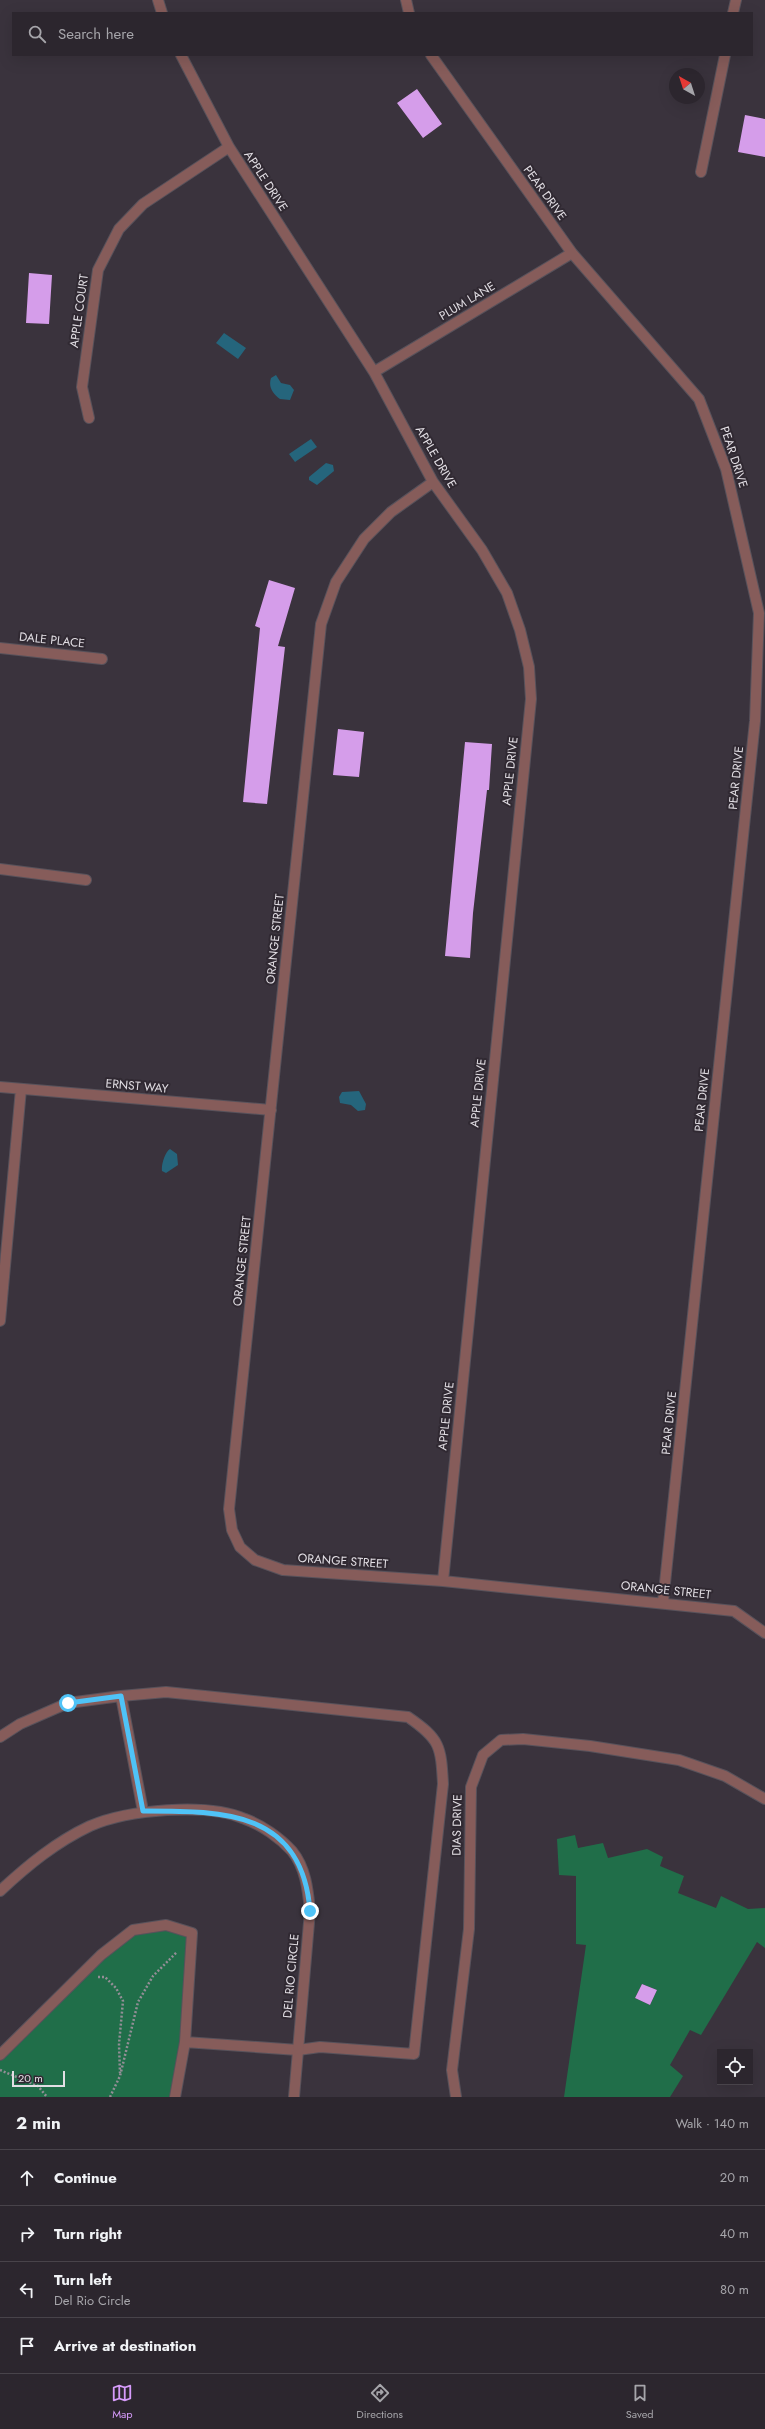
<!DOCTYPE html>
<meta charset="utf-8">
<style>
body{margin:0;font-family:Jost,sans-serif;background:#38323a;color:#f1f3f6}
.controls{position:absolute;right:12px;bottom:12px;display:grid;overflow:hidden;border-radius:0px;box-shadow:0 4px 16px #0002}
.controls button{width:36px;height:36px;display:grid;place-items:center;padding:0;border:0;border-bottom:1px solid #48434a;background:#2c262e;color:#f1f3f6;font:20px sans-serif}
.compass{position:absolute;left:669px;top:68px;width:36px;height:36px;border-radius:50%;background:#2c262e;box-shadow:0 4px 16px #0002;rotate:321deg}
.scale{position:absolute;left:12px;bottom:10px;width:53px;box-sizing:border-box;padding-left:4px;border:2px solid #e2dee4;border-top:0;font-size:11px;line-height:14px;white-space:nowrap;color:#e2dee4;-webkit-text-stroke:3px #302932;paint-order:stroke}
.stop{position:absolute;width:12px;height:12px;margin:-9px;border:3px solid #4fc3f7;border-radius:50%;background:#fff}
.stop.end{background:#4fc3f7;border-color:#fff;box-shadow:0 1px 4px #0008}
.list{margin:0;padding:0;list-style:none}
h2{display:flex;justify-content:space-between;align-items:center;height:52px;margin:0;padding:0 16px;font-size:17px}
h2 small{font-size:13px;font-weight:400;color:#a6a5aa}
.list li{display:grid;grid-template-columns:26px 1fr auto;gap:12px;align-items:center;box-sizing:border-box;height:56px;padding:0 16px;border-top:1px solid #48434a}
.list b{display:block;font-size:15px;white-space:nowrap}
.list p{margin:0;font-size:13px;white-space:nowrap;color:#a6a5aa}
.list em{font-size:13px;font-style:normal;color:#a6a5aa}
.icon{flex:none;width:22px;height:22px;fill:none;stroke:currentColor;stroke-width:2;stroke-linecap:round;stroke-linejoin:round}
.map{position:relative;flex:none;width:765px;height:2097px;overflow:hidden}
.search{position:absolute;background:#2c262e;box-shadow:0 4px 16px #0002;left:12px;right:12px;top:12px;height:44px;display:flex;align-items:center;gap:10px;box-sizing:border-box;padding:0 14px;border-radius:0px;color:#a6a5aa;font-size:15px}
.sheet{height:276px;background:#2c262e}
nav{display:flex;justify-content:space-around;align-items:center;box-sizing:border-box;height:56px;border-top:1px solid #48434a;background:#2c262e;font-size:11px;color:#a6a5aa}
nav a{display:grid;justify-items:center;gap:2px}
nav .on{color:#d69bfa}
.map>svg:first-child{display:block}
.green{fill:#206e49;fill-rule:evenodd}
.water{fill:#25657c}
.building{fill:#d59dea}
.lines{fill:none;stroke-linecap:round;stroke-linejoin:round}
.lane-casing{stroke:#58525b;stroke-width:12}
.street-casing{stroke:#58525b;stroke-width:12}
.path{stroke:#938e96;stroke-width:2.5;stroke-dasharray:2 2;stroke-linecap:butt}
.lane{stroke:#865c5a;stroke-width:10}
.street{stroke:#865c5a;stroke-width:10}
.route{stroke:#4fc3f7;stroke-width:5}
.labels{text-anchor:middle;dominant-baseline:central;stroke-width:4;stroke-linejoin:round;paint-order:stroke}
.street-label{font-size:12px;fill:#e2dee4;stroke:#302932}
</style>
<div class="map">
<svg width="765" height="2097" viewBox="0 0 765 2097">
<rect width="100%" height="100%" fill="#3a333d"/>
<path class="green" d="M 575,1835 L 578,1848 L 603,1843 L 608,1858 L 647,1849 L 663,1857 L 660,1866 L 684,1876 L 678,1893 L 716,1908 L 721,1896 L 748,1909 L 765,1908 L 765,1948 L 757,1942 L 701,2035 L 690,2030 L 670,2065 L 683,2076 L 670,2097 L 564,2097 L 586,1945 L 576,1944 L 576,1876 L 559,1875 L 557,1839 ZM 642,1984 L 657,1990 L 650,2005 L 635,1998 Z
M 166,1925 L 192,1933 L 175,2097 L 0,2097 L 0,2055 L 133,1930 Z"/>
<path class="water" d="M 224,333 L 246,348 L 238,359 L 216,343 Z
M 276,375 L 281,383 L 290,385 L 294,390 L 290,400 L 280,399 C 273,394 268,387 271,378 Z
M 311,439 L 317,447 L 295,462 L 289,454 Z
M 326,463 L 333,465 L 334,471 L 317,485 L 309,480 L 309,477 Z
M 359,1091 L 366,1104 L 365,1110 L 358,1111 L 351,1105 L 340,1103 L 339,1097 L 342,1092 Z
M 170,1149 L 177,1154 L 178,1165 L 166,1173 L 162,1171 C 161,1165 165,1152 170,1149 Z"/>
<path class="building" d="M 417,89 L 442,124 L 423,138 L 397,103 Z
M 745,115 L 765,119 L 765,157 L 738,152 Z
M 29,273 L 52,275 L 49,324 L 26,323 Z
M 269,580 L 295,588 L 278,646 L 285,647 L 267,804 L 243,802 L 260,628 L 255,626 Z
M 338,729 L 364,732 L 359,777 L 333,775 Z
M 465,742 L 492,744 L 489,790 L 487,790 L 473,913 L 470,958 L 445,956 Z
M 642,1984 L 657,1990 L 650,2005 L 635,1998 Z"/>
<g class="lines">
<g class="lane-casing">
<path id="lane" d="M 0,1737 L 20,1724 L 68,1703 L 121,1696
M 143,1811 L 121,1696 L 166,1692 L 408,1717 C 440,1739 441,1746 443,1784 L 414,2054 L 320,2047 L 298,2050 L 185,2042 L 175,2097
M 0,2055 L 101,1955 L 133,1930 L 166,1925 L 192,1933 L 185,2042"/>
</g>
<g class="street-casing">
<path id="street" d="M 158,0 L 162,13
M 406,0 L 409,13
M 733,13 L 736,0
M 181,55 L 229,147 L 374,372 L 433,482 L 482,550 L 507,593 L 520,630 L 529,667 L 531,699 L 443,1581
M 431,55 L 572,253 L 699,399 L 726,469 L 759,613 L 755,721 L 663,1602
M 701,172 L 725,55
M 374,372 L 572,253
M 89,418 L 82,387 L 98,270 L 119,229 L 143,204 L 229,147
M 433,482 L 391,512 L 364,539 L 336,582 L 321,624 L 229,1509 L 232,1530 L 240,1547 L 255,1560 L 283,1570 L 443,1581 L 734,1611 L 765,1633
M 0,648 L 102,659
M 0,869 L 86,880
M 0,1087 L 271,1110
M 0,1321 L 21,1089
M 0,1891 C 28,1865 56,1842 90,1826 C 127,1810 207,1802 245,1819 C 262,1825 280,1838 292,1851 C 306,1868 308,1891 310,1911 L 294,2097
M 456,2097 L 452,2070 L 469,1929 L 471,1787 L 483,1755 L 501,1740 L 523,1739 L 590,1746 L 679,1760 L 725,1776 L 765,1799"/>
</g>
<path class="path" d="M 98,1977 L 105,1977 L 116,1988 L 123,2001 L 119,2044 L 120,2073
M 0,2070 L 38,2086 L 47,2097
M 110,2097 L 120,2076 L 138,2002 L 153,1976 L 177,1952"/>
<use href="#lane" class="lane"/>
<use href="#street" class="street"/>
</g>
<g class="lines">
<path class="route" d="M 68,1703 L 121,1696 L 143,1811 C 223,1811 302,1810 310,1911"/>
</g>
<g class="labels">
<g class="street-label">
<text transform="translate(266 181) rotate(57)">APPLE DRIVE</text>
<text transform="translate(545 193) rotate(54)">PEAR DRIVE</text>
<text transform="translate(467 301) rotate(-31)">PLUM LANE</text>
<text transform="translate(79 311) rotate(-82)">APPLE COURT</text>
<text transform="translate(436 457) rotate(60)">APPLE DRIVE</text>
<text transform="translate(734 457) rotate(72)">PEAR DRIVE</text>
<text transform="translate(52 640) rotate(6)">DALE PLACE</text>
<text transform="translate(510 771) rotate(-84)">APPLE DRIVE</text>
<text transform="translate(736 778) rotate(-84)">PEAR DRIVE</text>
<text transform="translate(275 939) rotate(-84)">ORANGE STREET</text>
<text transform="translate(137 1086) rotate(5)">ERNST WAY</text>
<text transform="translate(478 1093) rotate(-84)">APPLE DRIVE</text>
<text transform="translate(702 1100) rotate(-84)">PEAR DRIVE</text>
<text transform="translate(242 1261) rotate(-84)">ORANGE STREET</text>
<text transform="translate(446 1416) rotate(-84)">APPLE DRIVE</text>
<text transform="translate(669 1423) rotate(-84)">PEAR DRIVE</text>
<text transform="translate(343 1561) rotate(4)">ORANGE STREET</text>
<text transform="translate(666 1590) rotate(6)">ORANGE STREET</text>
<text transform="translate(457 1825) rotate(-89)">DIAS DRIVE</text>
<text transform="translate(291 1976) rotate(-85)">DEL RIO CIRCLE</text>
</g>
</g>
</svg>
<div class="controls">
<button><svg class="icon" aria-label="locate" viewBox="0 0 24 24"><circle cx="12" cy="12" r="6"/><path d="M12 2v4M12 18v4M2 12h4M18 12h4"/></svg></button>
</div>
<svg class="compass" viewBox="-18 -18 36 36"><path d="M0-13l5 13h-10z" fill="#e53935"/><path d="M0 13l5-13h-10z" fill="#a6a5aa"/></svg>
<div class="scale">20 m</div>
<div class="stop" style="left:68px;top:1703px"></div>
<div class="stop end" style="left:310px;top:1911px"></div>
<div class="search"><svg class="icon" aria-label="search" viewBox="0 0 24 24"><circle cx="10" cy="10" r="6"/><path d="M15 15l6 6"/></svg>Search here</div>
</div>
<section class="sheet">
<h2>2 min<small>Walk · 140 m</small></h2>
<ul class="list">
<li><svg class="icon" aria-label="ahead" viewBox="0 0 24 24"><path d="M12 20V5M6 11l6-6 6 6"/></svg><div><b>Continue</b></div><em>20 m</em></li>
<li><svg class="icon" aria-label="right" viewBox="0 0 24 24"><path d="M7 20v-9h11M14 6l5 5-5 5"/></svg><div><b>Turn right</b></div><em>40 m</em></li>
<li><svg class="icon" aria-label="left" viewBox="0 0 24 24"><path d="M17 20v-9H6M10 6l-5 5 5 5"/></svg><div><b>Turn left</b><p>Del Rio Circle</p></div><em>80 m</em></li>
<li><svg class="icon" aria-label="arrive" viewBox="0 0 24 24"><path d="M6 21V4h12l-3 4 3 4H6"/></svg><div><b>Arrive at destination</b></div></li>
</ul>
</section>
<nav>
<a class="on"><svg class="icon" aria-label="map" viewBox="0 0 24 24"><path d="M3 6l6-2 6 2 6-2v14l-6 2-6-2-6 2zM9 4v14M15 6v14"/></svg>Map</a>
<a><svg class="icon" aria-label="directions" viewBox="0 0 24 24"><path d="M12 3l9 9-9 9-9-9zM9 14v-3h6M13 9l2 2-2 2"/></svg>Directions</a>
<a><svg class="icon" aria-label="saved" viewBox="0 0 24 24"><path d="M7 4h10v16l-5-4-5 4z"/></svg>Saved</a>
</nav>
